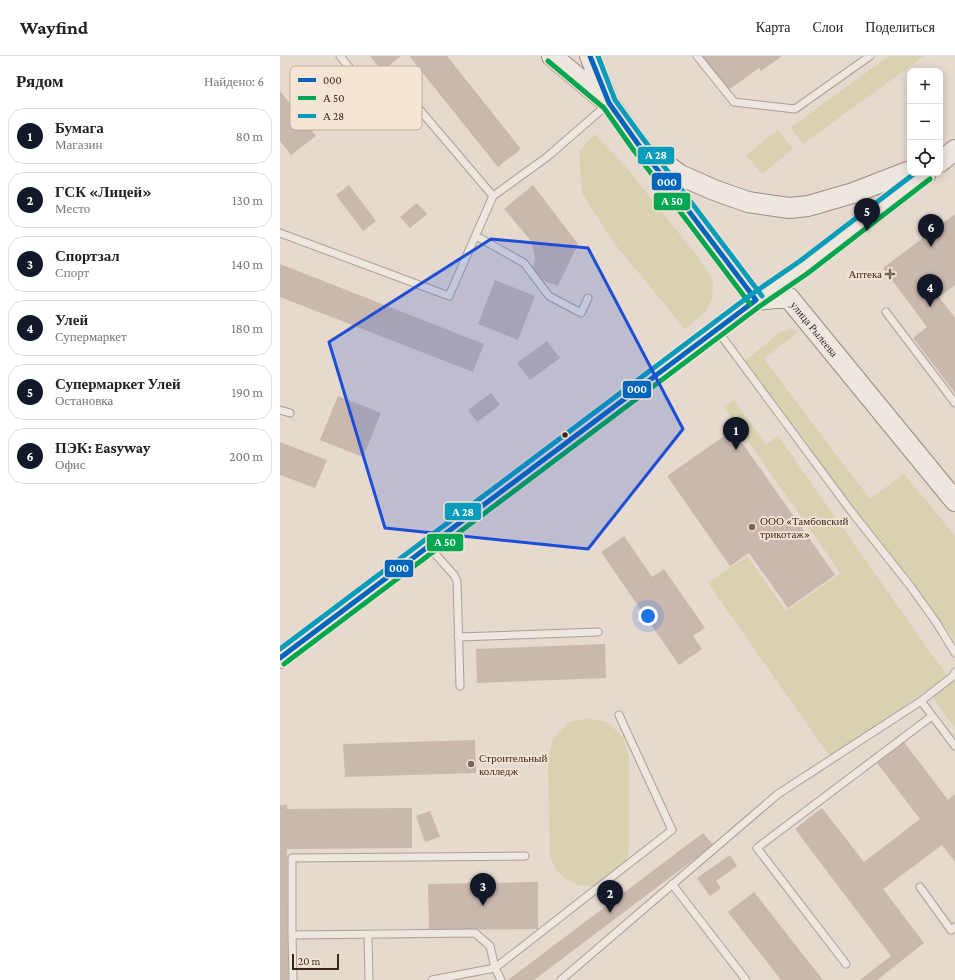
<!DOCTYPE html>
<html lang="ru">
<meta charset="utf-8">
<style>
body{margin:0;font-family:"Crimson Pro",serif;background:#f2f2f2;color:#222}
.controls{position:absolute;right:12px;top:12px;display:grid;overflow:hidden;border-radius:8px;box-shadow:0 2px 10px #0003}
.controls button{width:36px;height:36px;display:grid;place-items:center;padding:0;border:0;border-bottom:1px solid #e0e0e0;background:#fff;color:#222;font:20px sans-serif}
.scale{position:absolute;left:12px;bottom:10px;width:47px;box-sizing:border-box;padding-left:4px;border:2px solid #3b261e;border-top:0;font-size:11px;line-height:14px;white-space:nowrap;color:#3b261e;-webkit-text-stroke:3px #f7e5d3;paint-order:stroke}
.you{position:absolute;left:368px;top:560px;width:14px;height:14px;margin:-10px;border:3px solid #fff;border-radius:50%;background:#1a73e8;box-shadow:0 0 0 6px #1a73e833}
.badge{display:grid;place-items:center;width:26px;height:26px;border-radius:50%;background:#111827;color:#fff;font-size:13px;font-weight:700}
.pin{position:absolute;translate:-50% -33px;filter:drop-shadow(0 1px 2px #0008)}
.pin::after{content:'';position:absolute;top:21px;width:14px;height:12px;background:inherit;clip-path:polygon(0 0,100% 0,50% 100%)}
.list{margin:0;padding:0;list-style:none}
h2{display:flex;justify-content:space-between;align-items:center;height:52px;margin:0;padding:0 16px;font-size:17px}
h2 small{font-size:13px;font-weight:400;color:#767676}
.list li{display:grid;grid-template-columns:26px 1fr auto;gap:12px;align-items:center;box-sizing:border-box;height:56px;margin:0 8px 8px;padding:0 8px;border:1px solid #e0e0e0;border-radius:16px}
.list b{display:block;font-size:15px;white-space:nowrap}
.list p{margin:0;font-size:13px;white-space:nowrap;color:#767676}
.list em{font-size:13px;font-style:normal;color:#767676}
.icon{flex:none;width:22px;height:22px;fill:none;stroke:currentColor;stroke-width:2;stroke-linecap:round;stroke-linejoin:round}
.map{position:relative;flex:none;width:675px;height:924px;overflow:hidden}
header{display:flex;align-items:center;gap:24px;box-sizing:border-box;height:56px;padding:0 20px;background:#fff;border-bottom:1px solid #e0e0e0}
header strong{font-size:19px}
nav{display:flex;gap:22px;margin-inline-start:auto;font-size:14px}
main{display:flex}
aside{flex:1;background:#fff}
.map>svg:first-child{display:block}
.green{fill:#d9d1af}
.building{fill:#cab7ae}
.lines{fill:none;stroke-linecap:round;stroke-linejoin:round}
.lane-casing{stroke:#ab9f97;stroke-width:9}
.secondary-casing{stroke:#9b8e86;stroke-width:22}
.lane{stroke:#eee7e0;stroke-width:7}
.secondary{stroke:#eee7e0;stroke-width:20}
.bus-1-casing{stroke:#f7e5d3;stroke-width:8}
.bus-2-casing{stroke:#f7e5d3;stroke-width:8}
.bus-3-casing{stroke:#f7e5d3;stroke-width:8}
.bus-1{stroke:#0065bd;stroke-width:5}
.bus-2{stroke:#00a651;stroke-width:5}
.bus-3{stroke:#069cbc;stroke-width:5}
.marked{fill:#1d4ed8;fill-opacity:0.2;stroke:#1d4ed8;stroke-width:3;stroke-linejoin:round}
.poi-dot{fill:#77655c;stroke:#f7e5d3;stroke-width:1.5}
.bus-dot{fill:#3b261e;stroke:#f7e5d3;stroke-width:1.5}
.labels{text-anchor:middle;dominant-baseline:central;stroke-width:3.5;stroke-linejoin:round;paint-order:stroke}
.poi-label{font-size:11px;fill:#3b261e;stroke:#f7e5d3;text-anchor:start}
.street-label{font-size:11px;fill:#3b261e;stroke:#f7e5d3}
.key{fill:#f7e5d3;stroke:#bfac9d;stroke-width:1}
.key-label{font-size:11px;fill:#3b261e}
.line-badge{stroke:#f7e5d3;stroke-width:1.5}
.badge-label{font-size:11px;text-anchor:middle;font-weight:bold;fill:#fff}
</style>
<header>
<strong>Wayfind</strong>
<nav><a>Карта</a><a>Слои</a><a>Поделиться</a></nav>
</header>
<main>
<aside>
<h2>Рядом<small>Найдено: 6</small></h2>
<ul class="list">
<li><span class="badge">1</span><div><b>Бумага</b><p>Магазин</p></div><em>80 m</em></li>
<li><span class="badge">2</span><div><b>ГСК «Лицей»</b><p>Место</p></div><em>130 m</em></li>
<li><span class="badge">3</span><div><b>Спортзал</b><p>Спорт</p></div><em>140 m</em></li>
<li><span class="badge">4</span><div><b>Улей</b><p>Супермаркет</p></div><em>180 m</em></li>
<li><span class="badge">5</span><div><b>Супермаркет Улей</b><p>Остановка</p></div><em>190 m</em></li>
<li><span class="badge">6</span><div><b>ПЭК: Easyway</b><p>Офис</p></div><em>200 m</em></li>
</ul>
</aside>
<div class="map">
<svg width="675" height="924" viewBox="0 0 675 924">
<rect width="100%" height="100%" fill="#e6d9ce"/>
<path class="green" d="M 609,0 L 644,0 L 523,88 L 511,71 Z
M 498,74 L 513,93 L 482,118 L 466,99 Z
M 315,78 L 345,110 L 417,200 L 433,223 L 432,243 L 425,256 L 405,273 L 334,187 L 302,137 L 299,95 Z
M 512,272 L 517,277 L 484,303 L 590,443 L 624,418 L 675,480 L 675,585 L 631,524 L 555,427 L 525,384 L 465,305 L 499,277 Z
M 454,344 L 486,389 L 498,380 L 667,620 L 551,702 L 428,527 L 467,500 L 506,555 L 561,517 L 444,351 Z
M 675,624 L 675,672 L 652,640 Z
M 308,662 L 328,667 L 343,681 L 349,701 L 349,796 L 345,809 L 325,827 L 312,830 L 298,829 L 286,823 L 276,814 L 270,801 L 268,701 L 274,681 L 288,667 Z"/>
<path class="building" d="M 90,0 L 121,0 L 102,15 Z
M 131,0 L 167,0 L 241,93 L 218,111 L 130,1 Z
M 414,0 L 500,0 L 501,1 L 481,15 L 479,12 L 450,33 L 449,37 L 440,36 L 441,32 Z
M 0,35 L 36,80 L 11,99 L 0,85 Z
M 69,129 L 96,165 L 83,175 L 56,139 Z
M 253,129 L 298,188 L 278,230 L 250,220 L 255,203 L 252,186 L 224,153 Z
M 137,147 L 147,158 L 130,172 L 120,161 Z
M 675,158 L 675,229 L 659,241 L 675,262 L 675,337 L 633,282 L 647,271 L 603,212 Z
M 0,208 L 204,288 L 193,316 L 0,241 Z
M 215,224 L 255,240 L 238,284 L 198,268 Z
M 267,285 L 280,302 L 250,324 L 237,307 Z
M 211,337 L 220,349 L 197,366 L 188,354 Z
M 58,340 L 101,357 L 83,401 L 40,384 Z
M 453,374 L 555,519 L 508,552 L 469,497 L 450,510 L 387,420 Z
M 0,386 L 47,404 L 35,432 L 0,419 Z
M 344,480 L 372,521 L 384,513 L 425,572 L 413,580 L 422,593 L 399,609 L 321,496 Z
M 325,588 L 326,622 L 197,627 L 196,593 Z
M 195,684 L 196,717 L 65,721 L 63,688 Z
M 624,686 L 668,744 L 675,738 L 675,806 L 662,789 L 603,833 L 644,887 L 597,924 L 580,924 L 611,900 L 515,773 L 542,752 L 584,806 L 640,763 L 597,707 Z
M 0,749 L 7,749 L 7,753 L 132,752 L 132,792 L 7,793 L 8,924 L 0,924 Z
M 150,755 L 160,781 L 145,786 L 136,760 Z
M 423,777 L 433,789 L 254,924 L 228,924 Z
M 450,799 L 457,810 L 436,825 L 441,832 L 430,840 L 417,822 Z
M 258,826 L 258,873 L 149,874 L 148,828 Z
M 474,836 L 543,924 L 501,924 L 448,856 Z"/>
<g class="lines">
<g class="lane-casing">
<path id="lane" d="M 417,0 L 454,46 L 515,53 L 590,0
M 213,140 L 267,101 L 328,48
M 0,177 L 169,240 L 213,140 L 111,20 L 90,37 L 60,0
M 196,180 L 244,207 L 269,240 L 301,257 L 308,242
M 606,256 L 675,347
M 437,274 L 571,455 L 631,531 L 656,566 L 675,597
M 0,354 L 10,357
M 149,491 L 174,519 L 177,525 L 180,630
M 178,581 L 318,576
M 641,645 L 675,690
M 245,800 L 12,802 L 12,879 L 195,877 L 210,890 L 215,912 L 392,774 L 339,659
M 392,828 L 466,924
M 640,831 L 671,874 L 675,871
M 88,878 L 89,924
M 12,879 L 13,924
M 566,908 L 477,792 L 652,660
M 152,924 L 215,912 L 221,924
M 281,924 L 498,738 L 641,645 L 672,621 L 675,616"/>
</g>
<g class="secondary-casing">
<g id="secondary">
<path d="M 272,0 L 327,46"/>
<path d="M 310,0 L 329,47 L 358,88 L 476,244"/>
<path d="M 374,100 L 400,119 L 434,134 L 468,146 L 509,152 L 528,150 L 573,137 L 630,115"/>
<path d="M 660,106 L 675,94"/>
<path id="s1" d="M 476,244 L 495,242 L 509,242 L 675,445"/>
<path d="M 0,602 L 476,244 L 524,211 L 646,117"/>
</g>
</g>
<use href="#lane" class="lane"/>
<use href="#secondary" class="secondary"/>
<g class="bus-1-casing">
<path id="bus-1" d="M 310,0 L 329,47 L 358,88 L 476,244
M 0,602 L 476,244"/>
</g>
<g class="bus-2-casing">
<path id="bus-2" d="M 268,5 L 324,52 L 352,92 L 470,248
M 4,608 L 480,250 L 528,217 L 650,123"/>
</g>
<g class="bus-3-casing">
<path id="bus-3" d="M 318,0 L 335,44 L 364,84 L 482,240
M 0,593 L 472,238 L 520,205 L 635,117"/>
</g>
<use href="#bus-1" class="bus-1"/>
<use href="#bus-2" class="bus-2"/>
<use href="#bus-3" class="bus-3"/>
</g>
<path class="marked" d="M 211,183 L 308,192 L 403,373 L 308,493 L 105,472 L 49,286 Z"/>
<g class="poi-dot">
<path d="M608 212h4v4h4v4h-4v4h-4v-4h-4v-4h4z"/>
<circle cx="472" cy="471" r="4"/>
<circle cx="191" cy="708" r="4"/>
</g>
<circle class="bus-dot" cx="285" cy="379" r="3.5"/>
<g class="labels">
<g class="poi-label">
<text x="602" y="218" text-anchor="end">Аптека</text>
<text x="480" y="465">ООО «Тамбовский<tspan x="480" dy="13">трикотаж»</tspan></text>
<text x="199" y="702">Строительный<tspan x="199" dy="13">колледж</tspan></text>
</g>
<g class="street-label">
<text stroke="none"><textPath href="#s1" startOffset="73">улица Рылеева</textPath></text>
</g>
</g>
<rect x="10" y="10" width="132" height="64" rx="6" class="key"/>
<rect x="18" y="22" width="18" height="4" fill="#0065bd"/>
<rect x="18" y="40" width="18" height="4" fill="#00a651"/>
<rect x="18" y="58" width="18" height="4" fill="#069cbc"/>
<g class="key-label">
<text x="43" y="28">000</text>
<text x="43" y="46">А 50</text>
<text x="43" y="64">А 28</text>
</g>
<g class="line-badge">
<rect x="357" y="90" width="38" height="19" rx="4" fill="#069cbc"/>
<rect x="371" y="116" width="31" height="19" rx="4" fill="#0065bd"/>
<rect x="373" y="136" width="38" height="19" rx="4" fill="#00a651"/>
<rect x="342" y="324" width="30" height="19" rx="4" fill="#0065bd"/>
<rect x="164" y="446" width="38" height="19" rx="4" fill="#069cbc"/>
<rect x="146" y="477" width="38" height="19" rx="4" fill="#00a651"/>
<rect x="104" y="503" width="30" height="19" rx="4" fill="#0065bd"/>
</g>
<g class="badge-label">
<text x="376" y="103">А 28</text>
<text x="387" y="130">000</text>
<text x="392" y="149">А 50</text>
<text x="357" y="337">000</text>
<text x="183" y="460">А 28</text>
<text x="165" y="490">А 50</text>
<text x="119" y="516">000</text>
</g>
</svg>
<div class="controls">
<button>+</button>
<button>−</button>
<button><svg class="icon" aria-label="locate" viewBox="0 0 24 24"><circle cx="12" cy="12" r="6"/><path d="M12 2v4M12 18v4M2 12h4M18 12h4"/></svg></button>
</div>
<div class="scale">20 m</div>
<div class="you"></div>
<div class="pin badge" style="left:456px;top:394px">1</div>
<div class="pin badge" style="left:330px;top:857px">2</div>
<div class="pin badge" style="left:203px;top:850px">3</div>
<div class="pin badge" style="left:650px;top:251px">4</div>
<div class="pin badge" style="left:587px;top:175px">5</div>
<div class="pin badge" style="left:651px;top:191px">6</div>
</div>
</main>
